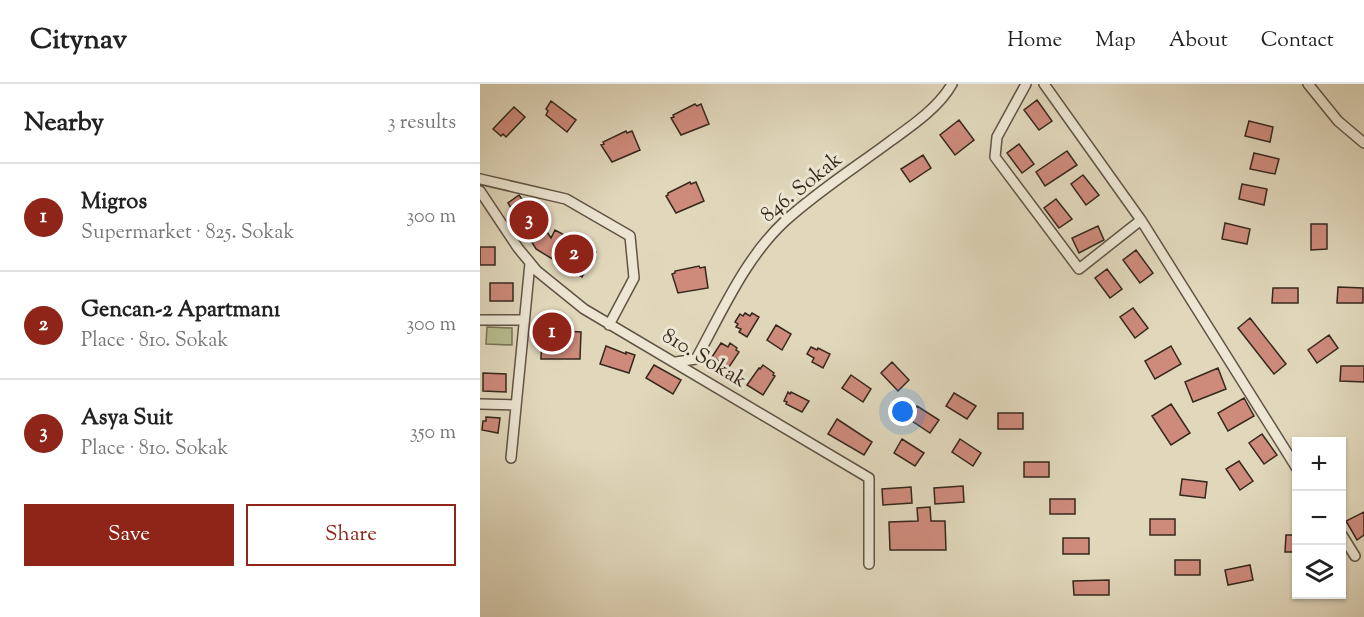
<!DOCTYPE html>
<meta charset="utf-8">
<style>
body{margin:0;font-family:"Sorts Mill Goudy",serif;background:#f6f6f6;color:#222}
.controls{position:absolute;right:18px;bottom:18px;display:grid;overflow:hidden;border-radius:0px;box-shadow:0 2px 4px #0004}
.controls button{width:54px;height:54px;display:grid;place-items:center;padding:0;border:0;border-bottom:2px solid #e0e0e0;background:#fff;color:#222;font:30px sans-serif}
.you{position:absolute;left:423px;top:328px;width:21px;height:21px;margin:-15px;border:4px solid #fff;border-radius:50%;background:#1a73e8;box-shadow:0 0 0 9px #1a73e833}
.badge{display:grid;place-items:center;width:39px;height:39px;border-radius:50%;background:#8f2418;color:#fff;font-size:20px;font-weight:700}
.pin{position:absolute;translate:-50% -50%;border:3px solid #fff;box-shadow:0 2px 6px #0006}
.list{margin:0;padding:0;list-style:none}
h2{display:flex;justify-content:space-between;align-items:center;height:78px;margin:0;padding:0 24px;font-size:26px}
h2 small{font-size:20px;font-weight:400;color:#767676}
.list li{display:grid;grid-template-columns:39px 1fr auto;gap:18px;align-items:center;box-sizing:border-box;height:108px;padding:0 24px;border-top:2px solid #e0e0e0}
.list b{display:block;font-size:22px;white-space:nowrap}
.list p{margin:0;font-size:20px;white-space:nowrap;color:#767676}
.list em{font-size:20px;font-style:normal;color:#767676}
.actions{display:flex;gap:12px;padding:18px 24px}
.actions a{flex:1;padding:14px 0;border:2px solid #8f2418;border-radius:0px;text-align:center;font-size:21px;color:#8f2418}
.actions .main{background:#8f2418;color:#fff}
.icon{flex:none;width:33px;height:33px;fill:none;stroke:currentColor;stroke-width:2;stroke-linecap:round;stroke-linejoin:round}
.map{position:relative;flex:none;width:884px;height:533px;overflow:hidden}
header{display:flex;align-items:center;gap:36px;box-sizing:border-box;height:84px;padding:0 30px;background:#fff;border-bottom:2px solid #e0e0e0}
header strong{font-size:28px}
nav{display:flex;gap:33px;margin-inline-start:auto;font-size:21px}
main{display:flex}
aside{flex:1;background:#fff}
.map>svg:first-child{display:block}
.green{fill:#b6be8e;stroke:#767356;stroke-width:1.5}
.building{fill:#ce8b7c;stroke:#36281d;stroke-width:1.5}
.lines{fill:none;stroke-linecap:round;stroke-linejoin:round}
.minor-casing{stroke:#615445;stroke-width:12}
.minor{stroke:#ece6d3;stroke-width:9}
.labels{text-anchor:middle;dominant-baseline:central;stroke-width:6;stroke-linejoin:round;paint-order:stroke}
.street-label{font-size:21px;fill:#36281d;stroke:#ece6d3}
</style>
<header>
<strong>Citynav</strong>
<nav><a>Home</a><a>Map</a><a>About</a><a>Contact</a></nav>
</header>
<main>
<aside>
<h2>Nearby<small>3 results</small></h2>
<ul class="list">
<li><span class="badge">1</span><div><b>Migros</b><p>Supermarket · 825. Sokak</p></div><em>300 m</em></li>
<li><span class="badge">2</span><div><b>Gencan-2 Apartmanı</b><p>Place · 810. Sokak</p></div><em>300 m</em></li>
<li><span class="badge">3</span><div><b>Asya Suit</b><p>Place · 810. Sokak</p></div><em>350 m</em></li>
</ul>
<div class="actions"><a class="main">Save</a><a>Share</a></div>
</aside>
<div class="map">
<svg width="884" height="533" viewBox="0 0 884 533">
<rect width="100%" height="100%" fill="#e1d8bc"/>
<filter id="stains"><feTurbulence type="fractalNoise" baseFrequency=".00333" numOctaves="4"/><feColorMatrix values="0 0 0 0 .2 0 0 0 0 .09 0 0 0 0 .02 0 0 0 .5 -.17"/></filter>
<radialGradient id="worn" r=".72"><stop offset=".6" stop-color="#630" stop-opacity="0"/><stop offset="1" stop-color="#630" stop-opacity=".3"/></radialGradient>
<path class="green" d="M 7,243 L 32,244 L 32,261 L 6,260 Z"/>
<path class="building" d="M 557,16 L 572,37 L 559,46 L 544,26 Z
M 71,17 L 96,36 L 87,48 L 66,31 L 68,27 L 66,25 Z
M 215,20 L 217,22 L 221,20 L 229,40 L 201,51 L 191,34 L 194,33 L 193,31 Z
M 34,23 L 45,33 L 26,53 L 23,50 L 21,52 L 13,45 Z
M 479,36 L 494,56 L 475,71 L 460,51 Z
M 769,37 L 793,43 L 790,58 L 765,52 Z
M 146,47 L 147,49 L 152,47 L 160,66 L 132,78 L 121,61 L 124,60 L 123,58 Z
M 539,60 L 554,80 L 542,89 L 527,69 Z
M 587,67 L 597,81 L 565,102 L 556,88 Z
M 774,69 L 799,75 L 795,90 L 770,85 Z
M 443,71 L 451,84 L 430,98 L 421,85 Z
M 603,91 L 619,111 L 606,121 L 591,100 Z
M 210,98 L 211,100 L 216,98 L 224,117 L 196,129 L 186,112 L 188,111 L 188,109 Z
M 762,100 L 787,105 L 784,121 L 759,115 Z
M 39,111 L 48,124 L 49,123 L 54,128 L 71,154 L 75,146 L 116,168 L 102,193 L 56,165 L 28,119 Z
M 576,115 L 592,135 L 579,144 L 564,124 Z
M 745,139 L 770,145 L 767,160 L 742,155 Z
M 831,140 L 847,140 L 847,165 L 831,166 Z
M 618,142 L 624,156 L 599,169 L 592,154 Z
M 0,163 L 15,163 L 15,181 L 0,181 Z
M 656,166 L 673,189 L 660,199 L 643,176 Z
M 219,182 L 220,184 L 225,183 L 228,204 L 198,209 L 192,190 L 195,189 L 195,187 Z
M 627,185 L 642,205 L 630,214 L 615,194 Z
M 10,199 L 33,199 L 33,217 L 10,217 Z
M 858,203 L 883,204 L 883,219 L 857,219 Z
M 793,204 L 818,204 L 818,219 L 792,219 Z
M 653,224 L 668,244 L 655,254 L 640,233 Z
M 265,229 L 270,232 L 272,229 L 279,233 L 267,253 L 259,248 L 261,245 L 256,243 L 258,240 L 255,238 L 260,230 L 263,232 Z
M 770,234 L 806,280 L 794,290 L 758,244 Z
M 296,241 L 311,250 L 302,266 L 287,256 Z
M 62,246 L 101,248 L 100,275 L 61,275 Z
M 849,251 L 858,264 L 837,279 L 828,266 Z
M 241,259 L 248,263 L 250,259 L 257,264 L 256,266 L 259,268 L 247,286 L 237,280 L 239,277 L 232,273 Z
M 126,262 L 146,270 L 146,268 L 155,271 L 149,289 L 120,280 Z
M 691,262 L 701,280 L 675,295 L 665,277 Z
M 331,263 L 337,266 L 338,264 L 350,270 L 343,284 L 332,278 L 334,274 L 327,270 Z
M 412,278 L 429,296 L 418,307 L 401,289 Z
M 174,281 L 201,296 L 193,310 L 166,294 Z
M 283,281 L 294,289 L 293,291 L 295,292 L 283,311 L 267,301 L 279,284 L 280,285 Z
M 861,282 L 884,282 L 884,298 L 860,297 Z
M 738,284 L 746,305 L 713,318 L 705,298 Z
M 3,289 L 26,290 L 26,308 L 3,307 Z
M 371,291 L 391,305 L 383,318 L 362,304 Z
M 308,308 L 310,310 L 311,308 L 329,317 L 322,328 L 306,320 L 307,318 L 304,317 Z
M 474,309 L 496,322 L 487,335 L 466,322 Z
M 764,314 L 774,332 L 748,347 L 738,329 Z
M 691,320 L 710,349 L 691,361 L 672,332 Z
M 437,322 L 459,336 L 450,349 L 429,335 Z
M 518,329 L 543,329 L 543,345 L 518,345 Z
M 6,333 L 20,334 L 18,349 L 2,346 L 3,337 L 6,337 Z
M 357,335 L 392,358 L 384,371 L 348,350 Z
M 782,350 L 797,371 L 784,380 L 769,359 Z
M 422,355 L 444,369 L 435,382 L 414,369 Z
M 480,355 L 501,369 L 493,382 L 472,368 Z
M 759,377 L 773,397 L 760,406 L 746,385 Z
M 544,378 L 569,378 L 569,393 L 544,393 Z
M 702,395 L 727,398 L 725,414 L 700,411 Z
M 483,402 L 484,418 L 455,420 L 454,404 Z
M 431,403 L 432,419 L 403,421 L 402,405 Z
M 570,415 L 595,415 L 595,430 L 570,430 Z
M 450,423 L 451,437 L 465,437 L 466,466 L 410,466 L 409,438 L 438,437 L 437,424 Z
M 884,428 L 884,451 L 877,456 L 866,437 Z
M 670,435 L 695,435 L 695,451 L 670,451 Z
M 806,451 L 816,451 L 816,468 L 805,468 Z
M 583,454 L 609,454 L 609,470 L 583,470 Z
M 695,476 L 720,476 L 720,491 L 695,491 Z
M 770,481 L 773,496 L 748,501 L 745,486 Z
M 629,496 L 629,511 L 594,511 L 593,497 Z"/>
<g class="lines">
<g class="minor-casing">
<path id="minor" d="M 546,0 L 517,53 L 515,73 L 599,185 L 661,136 L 564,0
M 828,0 L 858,37 L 884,59
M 0,95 L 86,115 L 150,152 L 154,194 L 129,241
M 0,107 L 38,164 L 57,187 L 104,225 L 389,394 L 389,480
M 661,136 L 816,383
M 0,236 L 44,236
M 196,278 L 216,275 C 242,228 265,174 305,137 C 338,107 376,83 412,56 C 433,41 459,23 472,0
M 0,320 L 36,321
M 31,374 L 50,179
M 862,451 L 875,472"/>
</g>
<use href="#minor" class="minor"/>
</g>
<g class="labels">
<g class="street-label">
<text transform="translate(322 104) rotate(-39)">846. Sokak</text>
<text transform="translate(224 275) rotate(31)">810. Sokak</text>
</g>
</g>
<rect width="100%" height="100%" filter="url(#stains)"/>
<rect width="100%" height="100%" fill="url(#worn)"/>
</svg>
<div class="controls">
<button>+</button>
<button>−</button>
<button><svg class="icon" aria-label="layers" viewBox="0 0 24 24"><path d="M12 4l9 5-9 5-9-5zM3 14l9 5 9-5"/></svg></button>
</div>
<div class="you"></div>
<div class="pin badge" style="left:72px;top:248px">1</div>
<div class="pin badge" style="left:94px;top:170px">2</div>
<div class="pin badge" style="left:49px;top:136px">3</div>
</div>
</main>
